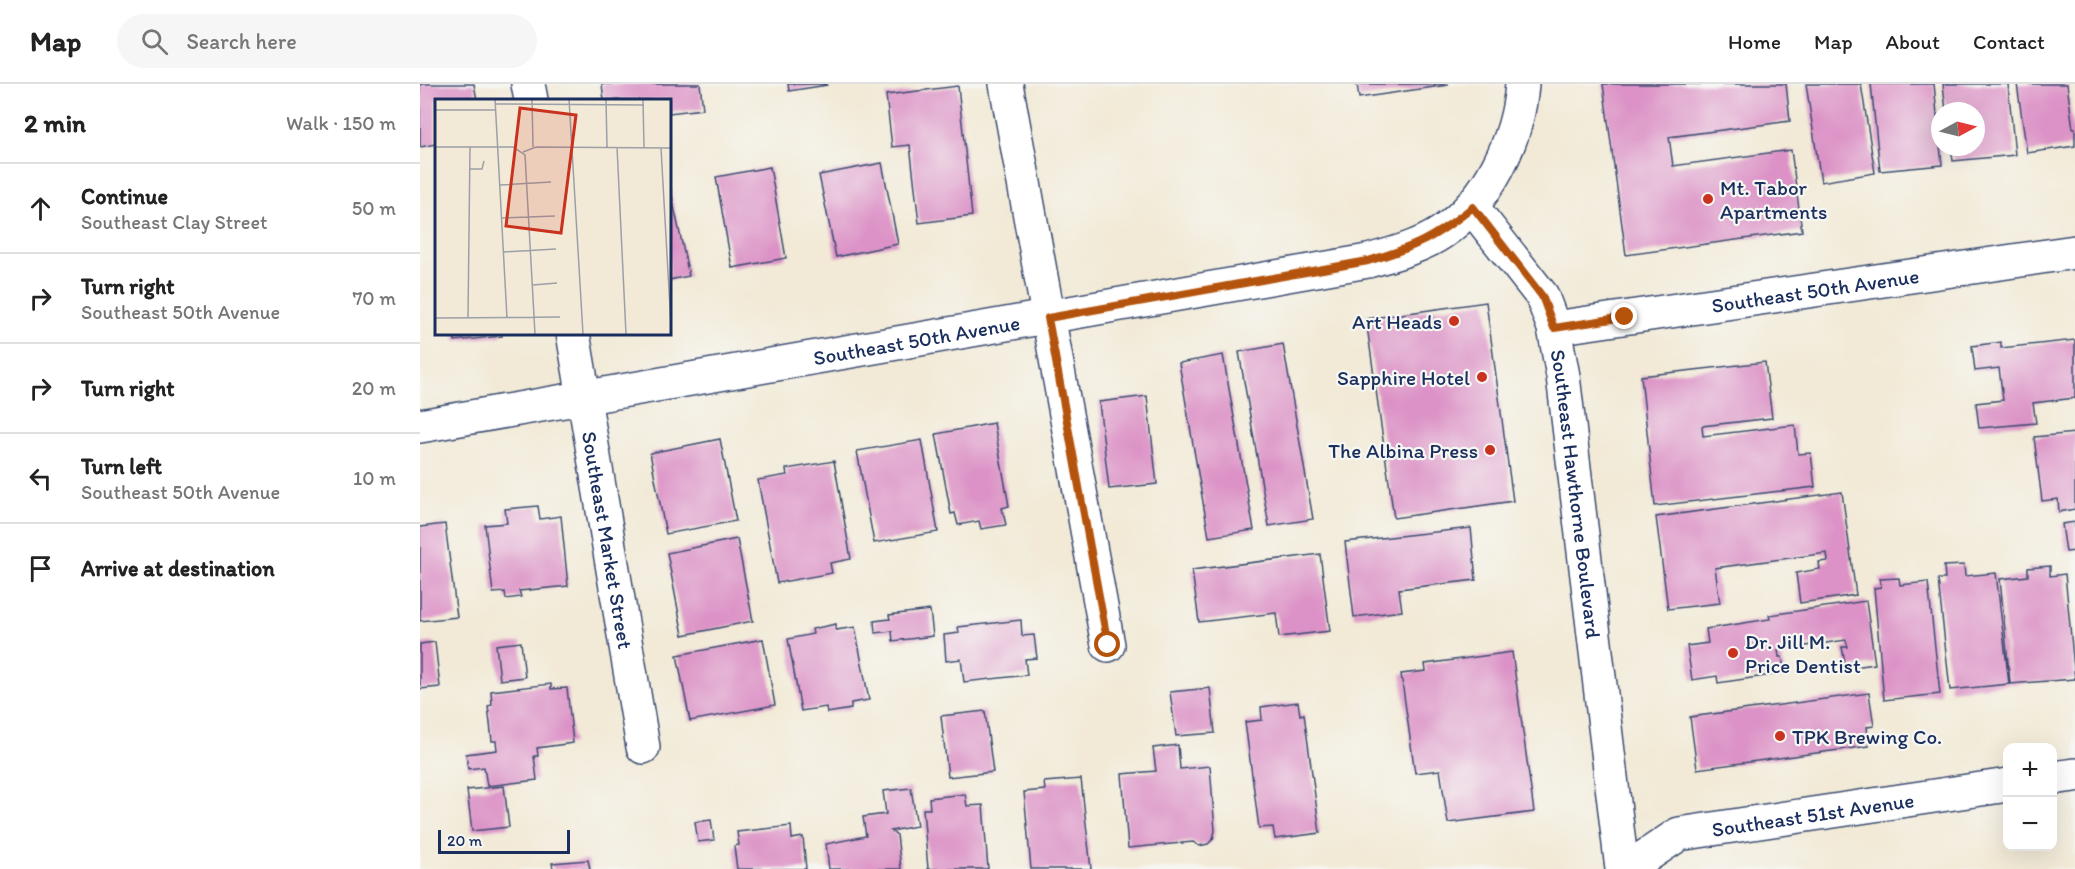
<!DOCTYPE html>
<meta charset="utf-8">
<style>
body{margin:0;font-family:Itim,sans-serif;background:#f6f6f6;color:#222}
.controls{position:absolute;right:18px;bottom:18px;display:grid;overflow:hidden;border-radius:12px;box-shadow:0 6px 24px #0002}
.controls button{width:54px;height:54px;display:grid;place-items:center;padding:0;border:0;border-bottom:2px solid #e0e0e0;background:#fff;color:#222;font:30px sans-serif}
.compass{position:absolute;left:1511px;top:18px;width:54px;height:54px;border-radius:50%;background:#fff;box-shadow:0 6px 24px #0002;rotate:83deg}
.scale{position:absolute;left:18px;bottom:15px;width:132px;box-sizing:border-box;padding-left:6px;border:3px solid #1b2f5e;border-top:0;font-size:16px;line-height:21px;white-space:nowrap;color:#1b2f5e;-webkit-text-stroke:4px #f6f6f2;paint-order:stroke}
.stop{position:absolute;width:18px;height:18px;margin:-14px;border:4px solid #b45309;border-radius:50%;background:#fff}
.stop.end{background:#b45309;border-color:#fff;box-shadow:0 2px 6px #0008}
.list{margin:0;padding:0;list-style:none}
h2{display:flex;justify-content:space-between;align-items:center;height:78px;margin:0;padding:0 24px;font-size:26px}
h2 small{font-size:20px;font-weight:400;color:#767676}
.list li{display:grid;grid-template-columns:39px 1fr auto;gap:18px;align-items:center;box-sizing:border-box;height:90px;padding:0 24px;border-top:2px solid #e0e0e0}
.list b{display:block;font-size:22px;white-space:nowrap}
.list p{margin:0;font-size:20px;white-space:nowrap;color:#767676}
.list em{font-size:20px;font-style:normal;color:#767676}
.icon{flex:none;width:33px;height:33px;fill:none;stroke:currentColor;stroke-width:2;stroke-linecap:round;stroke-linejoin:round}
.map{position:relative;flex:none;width:1655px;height:785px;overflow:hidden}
header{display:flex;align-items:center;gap:36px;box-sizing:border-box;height:84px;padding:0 30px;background:#fff;border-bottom:2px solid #e0e0e0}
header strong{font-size:28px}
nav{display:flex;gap:33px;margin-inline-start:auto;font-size:21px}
.search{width:420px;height:54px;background:#f6f6f6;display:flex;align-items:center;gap:15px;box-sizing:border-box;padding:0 21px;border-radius:33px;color:#767676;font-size:22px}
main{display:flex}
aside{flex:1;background:#fff}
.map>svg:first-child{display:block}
.building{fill:#dc92c6}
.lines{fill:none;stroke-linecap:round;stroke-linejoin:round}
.minor-casing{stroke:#3b4b70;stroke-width:36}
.major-casing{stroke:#3b4b70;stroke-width:36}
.minor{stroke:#fff;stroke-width:33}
.major{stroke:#fff;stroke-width:33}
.route{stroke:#b45309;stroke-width:8}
.poi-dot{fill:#c8321e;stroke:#f6f6f2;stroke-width:2}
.labels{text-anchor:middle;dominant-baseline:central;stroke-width:4.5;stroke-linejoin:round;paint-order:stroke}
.poi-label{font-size:21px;fill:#1b2f5e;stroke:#f6f6f2;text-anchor:start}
.street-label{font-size:21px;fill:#1b2f5e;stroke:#f6f6f2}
.inset-road{fill:none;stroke:#9c9fa7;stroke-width:1.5}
.view{fill:#c8321e;fill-opacity:0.15;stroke:#c8321e;stroke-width:3}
.inset-edge{fill:none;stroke:#1b2f5e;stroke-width:3}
</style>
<header>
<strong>Map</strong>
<div class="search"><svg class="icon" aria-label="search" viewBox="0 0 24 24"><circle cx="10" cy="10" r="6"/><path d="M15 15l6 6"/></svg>Search here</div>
<nav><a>Home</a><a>Map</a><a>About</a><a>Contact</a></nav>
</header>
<main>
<aside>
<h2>2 min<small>Walk · 150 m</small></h2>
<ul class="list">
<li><svg class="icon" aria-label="ahead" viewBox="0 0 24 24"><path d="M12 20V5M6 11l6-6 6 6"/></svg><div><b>Continue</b><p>Southeast Clay Street</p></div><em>50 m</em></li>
<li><svg class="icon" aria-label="right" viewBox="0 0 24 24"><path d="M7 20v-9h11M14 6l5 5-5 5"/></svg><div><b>Turn right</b><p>Southeast 50th Avenue</p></div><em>70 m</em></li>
<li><svg class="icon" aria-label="right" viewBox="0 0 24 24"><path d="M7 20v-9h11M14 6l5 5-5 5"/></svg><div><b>Turn right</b></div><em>20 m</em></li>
<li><svg class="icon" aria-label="left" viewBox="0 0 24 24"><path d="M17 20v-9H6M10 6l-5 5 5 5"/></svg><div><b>Turn left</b><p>Southeast 50th Avenue</p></div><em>10 m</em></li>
<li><svg class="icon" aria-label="arrive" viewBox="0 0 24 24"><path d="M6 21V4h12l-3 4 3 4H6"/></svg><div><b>Arrive at destination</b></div></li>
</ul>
</aside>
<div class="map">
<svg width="1655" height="785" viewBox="0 0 1655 785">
<rect width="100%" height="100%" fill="#f6f6f2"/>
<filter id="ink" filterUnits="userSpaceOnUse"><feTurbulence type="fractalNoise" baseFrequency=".0167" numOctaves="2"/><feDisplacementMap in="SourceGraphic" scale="12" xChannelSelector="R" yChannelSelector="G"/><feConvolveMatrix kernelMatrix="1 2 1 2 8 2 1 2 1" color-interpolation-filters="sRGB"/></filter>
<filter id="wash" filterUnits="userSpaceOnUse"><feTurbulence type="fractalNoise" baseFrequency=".008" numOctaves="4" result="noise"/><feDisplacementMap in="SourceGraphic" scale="24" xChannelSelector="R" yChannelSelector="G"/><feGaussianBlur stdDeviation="1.35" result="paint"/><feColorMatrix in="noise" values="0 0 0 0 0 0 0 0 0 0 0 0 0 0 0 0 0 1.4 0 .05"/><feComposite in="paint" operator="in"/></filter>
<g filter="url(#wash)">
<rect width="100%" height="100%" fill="#f2ead7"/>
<g id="blocks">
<path class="building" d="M 0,0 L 54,0 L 57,16 L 16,16 L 16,60 L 0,63 Z
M 182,0 L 280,0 L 283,25 L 249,29 L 249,16 L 184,16 Z
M 368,0 L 407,0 L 407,1 L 369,7 Z
M 937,0 L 1027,0 L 1027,1 L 939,14 Z
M 1183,0 L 1366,0 L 1370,37 L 1249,53 L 1253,82 L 1371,66 L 1382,147 L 1206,171 Z
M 1386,0 L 1441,0 L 1455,89 L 1401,98 Z
M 1451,0 L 1514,0 L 1522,81 L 1460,87 Z
M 1523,0 L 1588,0 L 1595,71 L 1533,77 L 1531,63 L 1556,63 L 1556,27 L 1526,27 Z
M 1597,0 L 1647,0 L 1653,45 L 1655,44 L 1655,62 L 1607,69 Z
M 538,2 L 552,132 L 499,139 L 490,61 L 472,63 L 466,11 Z
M 462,79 L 478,160 L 416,173 L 399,91 Z
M 350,83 L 366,174 L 312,184 L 296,93 Z
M 249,99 L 269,192 L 249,196 Z
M 1066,218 L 1093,417 L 974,434 L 946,235 Z
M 34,249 L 81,249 L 82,252 L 35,257 Z
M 1655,256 L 1655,314 L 1613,319 L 1616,339 L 1559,344 L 1556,319 L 1583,316 L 1579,284 L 1555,287 L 1552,262 L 1581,258 L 1581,264 Z
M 863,260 L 893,435 L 849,442 L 819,268 Z
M 803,271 L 834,446 L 789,453 L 759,279 Z
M 1345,278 L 1352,334 L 1282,342 L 1283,352 L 1375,341 L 1378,370 L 1391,369 L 1395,403 L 1235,422 L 1221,292 Z
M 727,312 L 737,400 L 689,405 L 679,318 Z
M 574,339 L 589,422 L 582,424 L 586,441 L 561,445 L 559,437 L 538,441 L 535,429 L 531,430 L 516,350 Z
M 1655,349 L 1655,425 L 1639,428 L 1638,415 L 1622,417 L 1614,353 Z
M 300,355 L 316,437 L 246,450 L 230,369 Z
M 502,356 L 518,448 L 454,459 L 437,367 Z
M 414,377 L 431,475 L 410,479 L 412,489 L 357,499 L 338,396 L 367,391 L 366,385 Z
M 1422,408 L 1436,511 L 1380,519 L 1376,489 L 1400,485 L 1399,478 L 1408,477 L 1407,469 L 1295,484 L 1300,519 L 1248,525 L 1236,433 Z
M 118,422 L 120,435 L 141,432 L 148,502 L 99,507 L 101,513 L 86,515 L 85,508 L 73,509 L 65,441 L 87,439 L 85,425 Z
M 1655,438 L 1655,467 L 1646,468 L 1642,440 Z
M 25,440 L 37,533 L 0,537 L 0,443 Z
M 1051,444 L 1056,496 L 979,505 L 982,527 L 934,533 L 925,458 Z
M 317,455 L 333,537 L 263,551 L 247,469 Z
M 900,470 L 910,547 L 859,553 L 856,529 L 779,538 L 772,486 Z
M 1544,481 L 1545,492 L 1576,489 L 1589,600 L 1530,606 L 1518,495 L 1525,495 L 1524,482 Z
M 1630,482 L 1630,492 L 1645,490 L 1655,595 L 1590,600 L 1580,495 L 1608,492 L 1608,484 Z
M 1479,494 L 1480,501 L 1508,498 L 1520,610 L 1464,616 L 1454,504 L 1461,503 L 1460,495 Z
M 1446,517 L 1455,580 L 1426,584 L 1422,563 L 1428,563 L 1426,556 L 1358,566 L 1359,573 L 1362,573 L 1365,589 L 1298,599 L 1297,592 L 1272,596 L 1267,562 L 1288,559 L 1286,545 L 1350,535 L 1349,531 Z
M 510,526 L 513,552 L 473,557 L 472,547 L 455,549 L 454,537 L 470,535 L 469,531 Z
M 601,536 L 602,552 L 614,551 L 617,574 L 605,575 L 607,591 L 544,598 L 541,575 L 526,577 L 524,551 L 539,549 L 538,543 Z
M 416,540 L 416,546 L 435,543 L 449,616 L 431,619 L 431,625 L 407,629 L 406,623 L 381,627 L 368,555 L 393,550 L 392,545 Z
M 343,555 L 355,621 L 270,637 L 257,571 Z
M 15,558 L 20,603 L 0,605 L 0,560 Z
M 101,558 L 105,593 L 80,596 L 76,561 Z
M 1092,568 L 1114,728 L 1028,739 L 1020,686 L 995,689 L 981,590 L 1006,587 L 1005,580 Z
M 131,600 L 131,605 L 147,604 L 153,659 L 117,664 L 118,672 L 114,672 L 117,696 L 67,702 L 64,683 L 48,685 L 46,670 L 77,666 L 76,657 L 72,657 L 68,622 L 72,621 L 71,607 Z
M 790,604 L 795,649 L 756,652 L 750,608 Z
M 1449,609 L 1454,642 L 1447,643 L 1449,662 L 1277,685 L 1270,633 Z
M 878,618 L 880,631 L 884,630 L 900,749 L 855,755 L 853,743 L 839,744 L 825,638 L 842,636 L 841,623 Z
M 565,627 L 573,688 L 528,693 L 521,632 Z
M 758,661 L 760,685 L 790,682 L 795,747 L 793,755 L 788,760 L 779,762 L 773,758 L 708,764 L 702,690 L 736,687 L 733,664 Z
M 661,695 L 671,785 L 611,785 L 604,708 L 625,706 L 624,698 Z
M 84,702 L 89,743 L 52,747 L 47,706 Z
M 491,704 L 497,742 L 471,747 L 477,751 L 481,785 L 409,785 L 406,760 L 446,752 L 443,733 L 466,730 L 463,707 Z
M 545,710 L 547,722 L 563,721 L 568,785 L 508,785 L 503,725 L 510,725 L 509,714 Z
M 291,736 L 294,756 L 278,758 L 275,738 Z
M 371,742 L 372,755 L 383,753 L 386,785 L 317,785 L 314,762 L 319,761 L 317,748 Z
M 168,776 L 170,785 L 133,785 L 132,779 Z"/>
</g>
</g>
<g filter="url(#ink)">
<use href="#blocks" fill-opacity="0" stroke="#3b4b70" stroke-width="1.5"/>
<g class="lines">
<g class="minor-casing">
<g id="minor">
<path d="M 108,0 L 111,16"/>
<path d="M 586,0 L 688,561"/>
<path id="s1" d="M 1052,123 L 1122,212 L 1134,244 L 1143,292 L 1202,785"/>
<path id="s2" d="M 1134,244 L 1655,168"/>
<path id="s3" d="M 153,249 L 223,663"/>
<path d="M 1632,694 L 1655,691"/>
<path id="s4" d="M 1207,785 L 1259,750 L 1588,701"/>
</g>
</g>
<g class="major-casing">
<g id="major">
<path id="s5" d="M 0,342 L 948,177 C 973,170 1000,163 1021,149 C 1068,117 1098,56 1102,0"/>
</g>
</g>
<use href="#minor" class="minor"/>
<use href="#major" class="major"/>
</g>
</g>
<g class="lines" filter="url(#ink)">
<path class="route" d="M 688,561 L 628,234 L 948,177 C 996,163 1014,154 1053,123 L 1122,212 L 1134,244 L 1205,233"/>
</g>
<g class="poi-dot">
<circle cx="1288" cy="115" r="6"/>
<circle cx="1034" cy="237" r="6"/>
<circle cx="1062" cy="293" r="6"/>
<circle cx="1070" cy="366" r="6"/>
<circle cx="1313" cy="569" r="6"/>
<circle cx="1360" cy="652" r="6"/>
</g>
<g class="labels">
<g class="poi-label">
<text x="1300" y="103">Mt. Tabor<tspan x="1300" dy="24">Apartments</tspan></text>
<text x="1022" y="237" text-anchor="end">Art Heads</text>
<text x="1050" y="293" text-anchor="end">Sapphire Hotel</text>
<text x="1058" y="366" text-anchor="end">The Albina Press</text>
<text x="1325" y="557">Dr. Jill M.<tspan x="1325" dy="24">Price Dentist</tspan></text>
<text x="1372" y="652">TPK Brewing Co.</text>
</g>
<g class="street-label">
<text stroke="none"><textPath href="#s2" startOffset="264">Southeast 50th Avenue</textPath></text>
<text stroke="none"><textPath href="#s5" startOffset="504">Southeast 50th Avenue</textPath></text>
<text stroke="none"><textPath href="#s1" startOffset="315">Southeast Hawthorne Boulevard</textPath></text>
<text stroke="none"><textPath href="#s3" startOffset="210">Southeast Market Street</textPath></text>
<text stroke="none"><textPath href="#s4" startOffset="198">Southeast 51st Avenue</textPath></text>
</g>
</g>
<g transform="translate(15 15)">
<rect width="236" height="236" fill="#f2ead7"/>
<path class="inset-road" d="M 60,0 L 72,219M 97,0 L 98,48M 134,0 L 148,235M 171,0 L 172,48M 208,0 L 209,49M 60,5 L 209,6M 0,11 L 61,11M 0,48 L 78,48 L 90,56 L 100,235M 182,48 L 191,235M 226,49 L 236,227M 88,53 L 101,48 L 236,49M 35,70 L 47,70 L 49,62M 65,86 L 116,83M 66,119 L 120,117M 68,153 L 121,150M 98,186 L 122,184M 0,219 L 125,218M 33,219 L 35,48"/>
<path class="view" d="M 85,9 L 141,16 L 126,134 L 71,127 Z"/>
<rect width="236" height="236" class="inset-edge"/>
</g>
</svg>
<div class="controls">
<button>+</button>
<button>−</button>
</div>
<svg class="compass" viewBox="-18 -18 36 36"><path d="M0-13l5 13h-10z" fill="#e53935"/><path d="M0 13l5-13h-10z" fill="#767676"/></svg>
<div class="scale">20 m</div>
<div class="stop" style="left:688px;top:561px"></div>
<div class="stop end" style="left:1205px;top:233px"></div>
</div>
</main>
